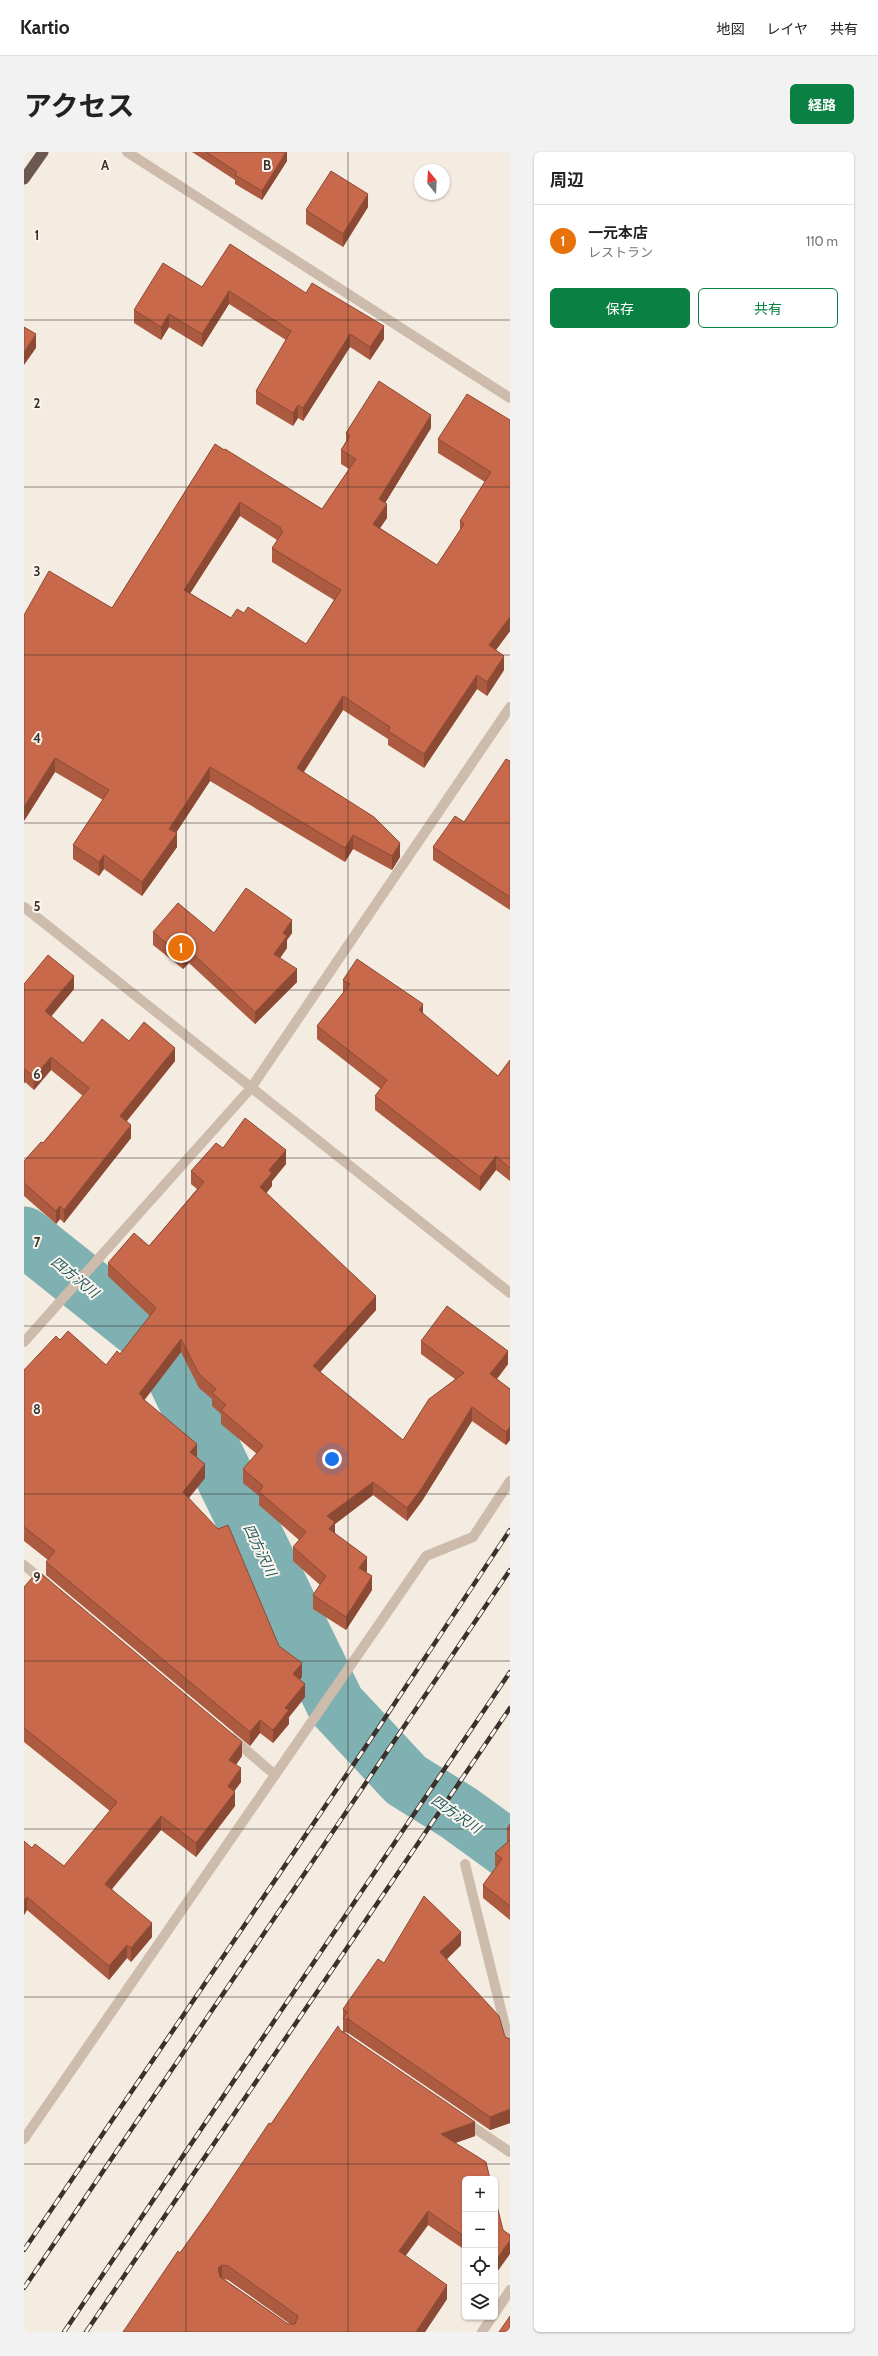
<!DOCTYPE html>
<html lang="ja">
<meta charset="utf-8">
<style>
body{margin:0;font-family:Cabin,"Noto Sans JP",sans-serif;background:#f2f2f2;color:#222}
.controls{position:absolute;right:12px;bottom:12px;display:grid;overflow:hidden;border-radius:6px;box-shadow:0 1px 3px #0004}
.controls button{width:36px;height:36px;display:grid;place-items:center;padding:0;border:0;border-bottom:1px solid #e0e0e0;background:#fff;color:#222;font:20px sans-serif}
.compass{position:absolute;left:390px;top:12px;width:36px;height:36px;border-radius:50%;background:#fff;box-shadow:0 1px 3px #0004;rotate:342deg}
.you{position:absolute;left:308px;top:1307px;width:14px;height:14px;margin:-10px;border:3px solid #fff;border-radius:50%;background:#1a73e8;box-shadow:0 0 0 6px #1a73e833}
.badge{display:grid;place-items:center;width:26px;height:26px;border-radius:50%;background:#0b8043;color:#fff;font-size:13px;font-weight:700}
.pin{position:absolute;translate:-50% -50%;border:2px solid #fff;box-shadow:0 1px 4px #0006}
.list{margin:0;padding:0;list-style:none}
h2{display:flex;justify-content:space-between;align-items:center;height:52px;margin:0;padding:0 16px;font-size:17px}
h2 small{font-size:13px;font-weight:400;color:#767676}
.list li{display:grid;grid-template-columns:26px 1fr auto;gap:12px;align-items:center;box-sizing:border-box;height:72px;padding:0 16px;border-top:1px solid #e0e0e0}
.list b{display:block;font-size:15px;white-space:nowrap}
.list p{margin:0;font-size:13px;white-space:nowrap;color:#767676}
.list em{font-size:13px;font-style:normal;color:#767676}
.actions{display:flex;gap:8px;padding:12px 16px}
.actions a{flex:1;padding:9px 0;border:1px solid #0b8043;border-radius:6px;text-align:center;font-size:14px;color:#0b8043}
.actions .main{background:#0b8043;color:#fff}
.icon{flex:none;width:22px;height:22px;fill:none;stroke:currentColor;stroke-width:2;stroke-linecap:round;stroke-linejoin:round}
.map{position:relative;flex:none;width:486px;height:2180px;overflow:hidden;border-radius:6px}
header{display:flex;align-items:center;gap:24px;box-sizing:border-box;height:56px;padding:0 20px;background:#fff;border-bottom:1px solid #e0e0e0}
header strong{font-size:19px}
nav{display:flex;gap:22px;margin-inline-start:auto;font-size:14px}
.intro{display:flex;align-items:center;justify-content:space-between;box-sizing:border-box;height:96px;padding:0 24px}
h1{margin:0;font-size:28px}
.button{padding:10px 18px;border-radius:6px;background:#0b8043;color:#fff;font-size:14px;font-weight:700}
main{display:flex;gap:24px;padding:0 24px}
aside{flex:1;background:#fff;border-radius:6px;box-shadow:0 1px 3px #0004}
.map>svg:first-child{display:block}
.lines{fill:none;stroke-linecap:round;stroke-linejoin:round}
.river{stroke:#7fb0b2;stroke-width:59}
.minor{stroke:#cdbbac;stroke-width:10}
.tertiary{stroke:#cdbbac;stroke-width:10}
.trunk{stroke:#6c584f;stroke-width:11}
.rail-casing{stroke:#3b302b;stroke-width:4.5}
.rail{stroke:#fbf5ee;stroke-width:3;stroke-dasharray:9;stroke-linecap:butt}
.wall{fill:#ac5a40;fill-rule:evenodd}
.shaded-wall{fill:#8c4a34}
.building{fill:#c8694b;stroke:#8c4a34;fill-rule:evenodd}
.grid{fill:none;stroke:#3b302b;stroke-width:1;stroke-opacity:0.55}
.labels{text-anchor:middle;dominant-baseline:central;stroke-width:4;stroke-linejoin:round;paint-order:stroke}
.water-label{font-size:14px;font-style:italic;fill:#1f5a5e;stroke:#fbf5ee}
.grid-label{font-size:13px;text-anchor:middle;font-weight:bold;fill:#3b302b;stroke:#fbf5ee;stroke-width:4;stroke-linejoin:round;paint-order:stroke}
</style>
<header>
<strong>Kartio</strong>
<nav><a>地図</a><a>レイヤ</a><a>共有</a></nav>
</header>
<div class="intro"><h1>アクセス</h1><a class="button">経路</a></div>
<main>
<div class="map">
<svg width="486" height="2180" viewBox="0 0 486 2180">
<rect width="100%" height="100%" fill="#f4ebe1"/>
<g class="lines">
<path class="river" d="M 0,1084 L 119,1179 L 142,1204 L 312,1553 L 382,1628 L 435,1661 L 486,1698"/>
<path class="minor" d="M 103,0 L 486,246
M 0,1190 L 227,936 L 486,555
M 0,1413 L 22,1431
M 208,1586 L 250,1622
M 441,1712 L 486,1894
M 440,1969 L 486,2000
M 0,1987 L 402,1404 L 449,1385 L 486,1329
M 471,2161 L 486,2138
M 458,2180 L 468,2165"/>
<path class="tertiary" d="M 0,755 L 486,1141"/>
<path class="trunk" d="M 0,27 L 19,0"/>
<g class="rail-casing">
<path id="rail" d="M 0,2098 L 357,1572 L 486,1378
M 0,2136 L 486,1418
M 40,2180 L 486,1520
M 62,2180 L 486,1556"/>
</g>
<use href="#rail" class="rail"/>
</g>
<path class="wall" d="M 168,0 L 263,0 L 263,9 L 238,48 L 211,32 L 211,28 Z
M 344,55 L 319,95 L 282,72 L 282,58 Z
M 178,135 L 282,141 L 360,187 L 346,208 L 326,195 L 279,269 L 274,266 L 269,274 L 232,252 L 232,239 L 262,188 L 205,152 L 178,195 L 145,175 L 137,188 L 110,171 L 110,158 Z
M 486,268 L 486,479 L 472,498 L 480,518 L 463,544 L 453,537 L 400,616 L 364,593 L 364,587 L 319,558 L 280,620 L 376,705 L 368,718 L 329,697 L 321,710 L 186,629 L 152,681 L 153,695 L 118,744 L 80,717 L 75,724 L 49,707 L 49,693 L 79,648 L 31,620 L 0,669 L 88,456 L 191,292 L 298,357 L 325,317 L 317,312 L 317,298 L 322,289 L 322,281 L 407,276 L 361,351 L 363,366 L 356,376 L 413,413 L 436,378 L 436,369 L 461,330 L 414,301 L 414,287 ZM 216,364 L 253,388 L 248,396 L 248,410 L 310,448 L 282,492 L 220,461 L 207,466 L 166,441 Z
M 486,609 L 486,758 L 409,708 L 409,695 L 440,670 Z
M 129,780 L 190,781 L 268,781 L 263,788 L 263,796 L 256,806 L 273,830 L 231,872 L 165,811 L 159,817 L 129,793 Z
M 319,828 L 399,862 L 474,924 L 486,908 L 486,1029 L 472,1018 L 456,1039 L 351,958 L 351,944 L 357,937 L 293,887 L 293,874 L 319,841 Z
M 0,832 L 50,837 L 27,864 L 59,891 L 105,889 L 151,909 L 103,969 L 107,986 L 40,1071 L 36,1067 L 32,1072 L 0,1044 L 0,1009 L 19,991 L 59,944 L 27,918 L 10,938 L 1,930 Z
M 199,996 L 262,1012 L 248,1029 L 248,1034 L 242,1041 L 352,1158 L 296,1220 L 379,1288 L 431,1227 L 397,1202 L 397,1189 L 484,1212 L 473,1227 L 486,1237 L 486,1288 L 482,1293 L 448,1269 L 398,1349 L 383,1369 L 349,1343 L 311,1372 L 311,1381 L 343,1419 L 342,1420 L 348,1438 L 322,1478 L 289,1457 L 289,1443 L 296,1433 L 269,1409 L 269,1395 L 275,1388 L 235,1353 L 235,1344 L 219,1331 L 219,1317 L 233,1302 L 197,1272 L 197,1262 L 188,1254 L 188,1247 L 175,1236 L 157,1200 L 120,1248 L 173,1305 L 181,1326 L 165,1346 L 255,1494 L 278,1525 L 276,1527 L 281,1545 L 265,1565 L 265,1572 L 249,1591 L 236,1581 L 226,1594 L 22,1423 L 22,1410 L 24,1408 L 0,1389 L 0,1218 L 36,1188 L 82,1213 L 96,1202 L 126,1164 L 84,1124 L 84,1111 L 125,1094 L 173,1037 L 167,1032 L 167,1019 Z
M 0,1435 L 218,1604 L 212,1613 L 217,1630 L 210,1639 L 211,1654 L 172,1705 L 137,1678 L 88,1737 L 128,1785 L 107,1810 L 103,1806 L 85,1828 L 3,1758 L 0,1763 L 8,1696 L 40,1714 L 86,1659 L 0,1590 Z
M 486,1672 L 486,1768 L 459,1746 L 459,1733 L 472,1715 L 471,1714 L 471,1701 L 484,1690 L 483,1690 L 483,1677 Z
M 437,1793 L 423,1807 L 481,1885 L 486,1887 L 486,1971 L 466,1978 L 324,1881 L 320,1880 L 451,1984 L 431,1991 L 441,2027 L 441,2098 L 404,2073 L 381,2104 L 423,2147 L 401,2180 L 99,2180 L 188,2056 L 247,1972 L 316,1878 L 319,1880 L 319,1857 L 360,1811 ZM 200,2127 L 204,2128 L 266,2172 L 264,2172 Z
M 471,2046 L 479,2078 L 473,2120 L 471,2119 Z"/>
<path class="shaded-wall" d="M 263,0 L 263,9 L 238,48 L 238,39 Z
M 344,42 L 344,55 L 319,95 L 319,82 Z
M 205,139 L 205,152 L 178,195 L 178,182 Z
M 145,162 L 145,175 L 137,188 L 137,175 Z
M 360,174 L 360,187 L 346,208 L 346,195 Z
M 12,182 L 12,196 L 0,213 L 0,200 Z
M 326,182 L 326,195 L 279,269 L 279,256 Z
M 274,253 L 274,266 L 269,274 L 269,261 Z
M 407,263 L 407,276 L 355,361 L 355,347 Z
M 216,350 L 216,364 L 160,451 L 160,438 Z
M 363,352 L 363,366 L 349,386 L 349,372 Z
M 486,465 L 486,479 L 465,507 L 465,493 Z
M 480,504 L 480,518 L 463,544 L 463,530 Z
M 453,523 L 453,537 L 400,616 L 400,602 Z
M 319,544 L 319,558 L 273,630 L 273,616 Z
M 31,606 L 31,620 L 0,669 L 0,655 Z
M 186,615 L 186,629 L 145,691 L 145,677 Z
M 153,681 L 153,695 L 118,744 L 118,730 Z
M 329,683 L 329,697 L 321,710 L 321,696 Z
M 376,691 L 376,705 L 368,718 L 368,704 Z
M 80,703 L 80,717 L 75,724 L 75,710 Z
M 268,768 L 268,781 L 263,788 L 263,796 L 250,815 L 250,802 L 259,781 Z
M 165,798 L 165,811 L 159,817 L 159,805 Z
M 273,817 L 273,830 L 231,872 L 231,860 Z
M 50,824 L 50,837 L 21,872 L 21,859 Z
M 399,852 L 399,865 L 395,858 Z
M 151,896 L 151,909 L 96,977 L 96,964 Z
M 27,905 L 27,918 L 10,938 L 10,925 Z
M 1,917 L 1,930 L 0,932 L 0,919 Z
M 107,973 L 107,986 L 40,1071 L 40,1058 Z
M 262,998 L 262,1012 L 248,1029 L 248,1034 L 236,1049 L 236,1035 L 245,1018 Z
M 472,1004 L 472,1018 L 456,1039 L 456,1025 Z
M 36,1054 L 36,1067 L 32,1072 L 32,1059 Z
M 352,1144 L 352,1158 L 289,1228 L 289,1214 Z
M 157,1187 L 157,1200 L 119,1250 L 115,1242 Z
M 484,1199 L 484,1212 L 466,1236 L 466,1222 Z
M 448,1255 L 448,1269 L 398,1349 L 383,1369 L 383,1356 Z
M 486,1275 L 486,1288 L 482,1293 L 482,1280 Z
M 173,1292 L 173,1305 L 166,1300 Z
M 181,1312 L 181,1326 L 159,1353 L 159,1340 Z
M 349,1330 L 349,1343 L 311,1372 L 311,1383 L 305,1390 L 303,1364 Z
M 343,1405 L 343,1419 L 335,1429 L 335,1416 Z
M 348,1424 L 348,1438 L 322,1478 L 322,1465 Z
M 278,1511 L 278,1525 L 269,1535 L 269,1522 Z
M 281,1532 L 281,1545 L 265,1565 L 265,1572 L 249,1591 L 249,1578 L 261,1556 Z
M 236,1568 L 236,1581 L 226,1594 L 226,1580 Z
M 218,1590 L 218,1604 L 205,1622 L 205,1608 Z
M 217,1616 L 217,1630 L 204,1648 L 204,1634 Z
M 211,1640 L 211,1654 L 172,1705 L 172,1691 Z
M 137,1664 L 137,1678 L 81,1745 L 81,1732 Z
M 3,1745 L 3,1758 L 0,1763 L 0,1749 Z
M 128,1771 L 128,1785 L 107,1810 L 107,1796 Z
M 437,1780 L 437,1793 L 416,1814 L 416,1800 Z
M 103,1793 L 103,1806 L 85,1828 L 85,1814 Z
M 486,1957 L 486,1971 L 466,1978 L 466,1965 Z
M 451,1970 L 451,1984 L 417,1996 L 417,1982 Z
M 404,2059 L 404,2073 L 375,2113 L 375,2099 Z
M 486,2088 L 486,2102 L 473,2120 L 473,2107 Z
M 198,2113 L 198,2127 L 194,2130 L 194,2116 Z
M 423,2133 L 423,2147 L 401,2180 L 392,2180 Z"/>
<path class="building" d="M 182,0 L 262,0 L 238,39 L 211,23 L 213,20 Z
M 307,19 L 344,42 L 319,82 L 282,58 Z
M 206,92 L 282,141 L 288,131 L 360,174 L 346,195 L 326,182 L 279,256 L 274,253 L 269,261 L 232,239 L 267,179 L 205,139 L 178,182 L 145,162 L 137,175 L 110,158 L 139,111 L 178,135 Z
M 0,175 L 12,182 L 0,200 Z
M 355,229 L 407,263 L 355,347 L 363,352 L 349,372 L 413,413 L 440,372 L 436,369 L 467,320 L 414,287 L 443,242 L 486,268 L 486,465 L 465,493 L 480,504 L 463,530 L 453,523 L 400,602 L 364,579 L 366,575 L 319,544 L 273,616 L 350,665 L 376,691 L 368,704 L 329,683 L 321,696 L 186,615 L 145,677 L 153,681 L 118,730 L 80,703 L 75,710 L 49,693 L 85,638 L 31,606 L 0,655 L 0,463 L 25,419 L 88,456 L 191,292 L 200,298 L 201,297 L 298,357 L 332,307 L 317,298 L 326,284 L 322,281 ZM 216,350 L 257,376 L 256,378 L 259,380 L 248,396 L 317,438 L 282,492 L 224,455 L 220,461 L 213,457 L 207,466 L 160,438 Z
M 482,607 L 486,609 L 486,745 L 409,695 L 431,664 L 440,670 Z
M 222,736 L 268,768 L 259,781 L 263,784 L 250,802 L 273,817 L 231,860 L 165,798 L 159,805 L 129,780 L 154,751 L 190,781 Z
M 24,803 L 50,824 L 21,859 L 59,891 L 78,867 L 105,889 L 120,870 L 151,896 L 96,964 L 107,973 L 40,1058 L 36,1054 L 32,1059 L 0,1031 L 0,1009 L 17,990 L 19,991 L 65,936 L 27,905 L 10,925 L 1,917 L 0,919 L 0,832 Z
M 333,807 L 399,852 L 395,858 L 474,924 L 486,908 L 486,1016 L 472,1004 L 456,1025 L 351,944 L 363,928 L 293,874 L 326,832 L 319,828 Z
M 221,966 L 262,998 L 245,1018 L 248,1021 L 236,1035 L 352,1144 L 289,1214 L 379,1288 L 405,1247 L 440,1221 L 397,1189 L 423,1154 L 484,1199 L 466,1222 L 486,1237 L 486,1275 L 482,1280 L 448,1255 L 398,1336 L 383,1356 L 349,1330 L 303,1364 L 311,1370 L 305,1377 L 343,1405 L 335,1416 L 348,1424 L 322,1465 L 289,1443 L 302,1424 L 269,1395 L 282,1380 L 235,1340 L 239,1334 L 219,1317 L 239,1294 L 197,1258 L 202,1253 L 188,1241 L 192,1237 L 175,1222 L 157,1187 L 115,1242 L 119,1244 L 118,1246 L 173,1292 L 166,1300 L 181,1312 L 159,1340 L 194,1377 L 204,1373 L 255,1494 L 278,1511 L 269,1522 L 281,1532 L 261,1556 L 265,1558 L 249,1578 L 236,1568 L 226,1580 L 22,1410 L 31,1399 L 0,1375 L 0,1218 L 32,1184 L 36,1188 L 44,1179 L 82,1213 L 93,1199 L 96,1202 L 132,1156 L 84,1111 L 110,1081 L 125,1094 L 180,1030 L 167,1019 L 192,991 L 199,996 Z
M 14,1419 L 218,1590 L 205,1608 L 217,1616 L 204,1634 L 211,1640 L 172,1691 L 137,1664 L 81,1732 L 128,1771 L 107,1796 L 103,1793 L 85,1814 L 3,1745 L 0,1749 L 0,1689 L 8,1696 L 11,1692 L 40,1714 L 93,1650 L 0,1576 L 0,1435 Z
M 486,1672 L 486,1678 L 483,1677 Z
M 486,1688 L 486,1754 L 459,1733 L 478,1707 L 471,1701 Z
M 400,1744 L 437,1780 L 416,1800 L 475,1864 L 481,1885 L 486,1887 L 486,1957 L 466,1965 L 324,1867 L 319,1867 L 323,1860 L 319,1857 L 354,1807 L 360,1811 Z
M 314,1874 L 316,1878 L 451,1970 L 417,1982 L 462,2010 L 466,2027 L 441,2027 L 441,2085 L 404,2059 L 375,2099 L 423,2133 L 392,2180 L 99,2180 L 154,2099 L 156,2101 L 188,2056 L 245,1971 L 247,1972 ZM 198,2113 L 204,2114 L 274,2164 L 271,2172 L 264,2172 L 196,2125 L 194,2116 Z
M 471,2046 L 479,2078 L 486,2083 L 486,2088 L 473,2107 L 471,2105 Z
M 486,2164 L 486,2180 L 475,2180 Z"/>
<path class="grid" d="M 162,0 L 162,2180M 324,0 L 324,2180M 0,168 L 486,168M 0,335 L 486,335M 0,503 L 486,503M 0,671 L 486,671M 0,838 L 486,838M 0,1006 L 486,1006M 0,1174 L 486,1174M 0,1342 L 486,1342M 0,1509 L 486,1509M 0,1677 L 486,1677M 0,1845 L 486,1845M 0,2012 L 486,2012"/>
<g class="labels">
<g class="water-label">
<text transform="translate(51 1125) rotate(39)">四方沢川</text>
<text transform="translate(236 1398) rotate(64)">四方沢川</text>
<text transform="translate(432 1662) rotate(34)">四方沢川</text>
</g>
</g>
<g class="grid-label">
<text x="81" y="18">A</text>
<text x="243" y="18">B</text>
<text x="13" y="88">1</text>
<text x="13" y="256">2</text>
<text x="13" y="424">3</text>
<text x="13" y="591">4</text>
<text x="13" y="759">5</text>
<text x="13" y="927">6</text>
<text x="13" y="1095">7</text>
<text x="13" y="1262">8</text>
<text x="13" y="1430">9</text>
</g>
</svg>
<div class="controls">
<button>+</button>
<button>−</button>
<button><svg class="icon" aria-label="locate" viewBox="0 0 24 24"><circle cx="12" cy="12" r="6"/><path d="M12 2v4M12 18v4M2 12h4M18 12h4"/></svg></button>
<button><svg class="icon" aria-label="layers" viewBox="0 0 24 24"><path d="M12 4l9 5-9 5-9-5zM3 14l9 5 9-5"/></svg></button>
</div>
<svg class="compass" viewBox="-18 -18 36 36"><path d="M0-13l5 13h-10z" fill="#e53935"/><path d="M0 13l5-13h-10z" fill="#767676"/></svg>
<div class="you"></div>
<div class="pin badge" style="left:157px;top:796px;background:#e8710a">1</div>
</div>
<aside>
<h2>周辺<small></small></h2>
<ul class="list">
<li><span class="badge" style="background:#e8710a">1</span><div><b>一元本店</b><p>レストラン</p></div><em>110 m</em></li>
</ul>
<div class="actions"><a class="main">保存</a><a>共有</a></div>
</aside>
</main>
